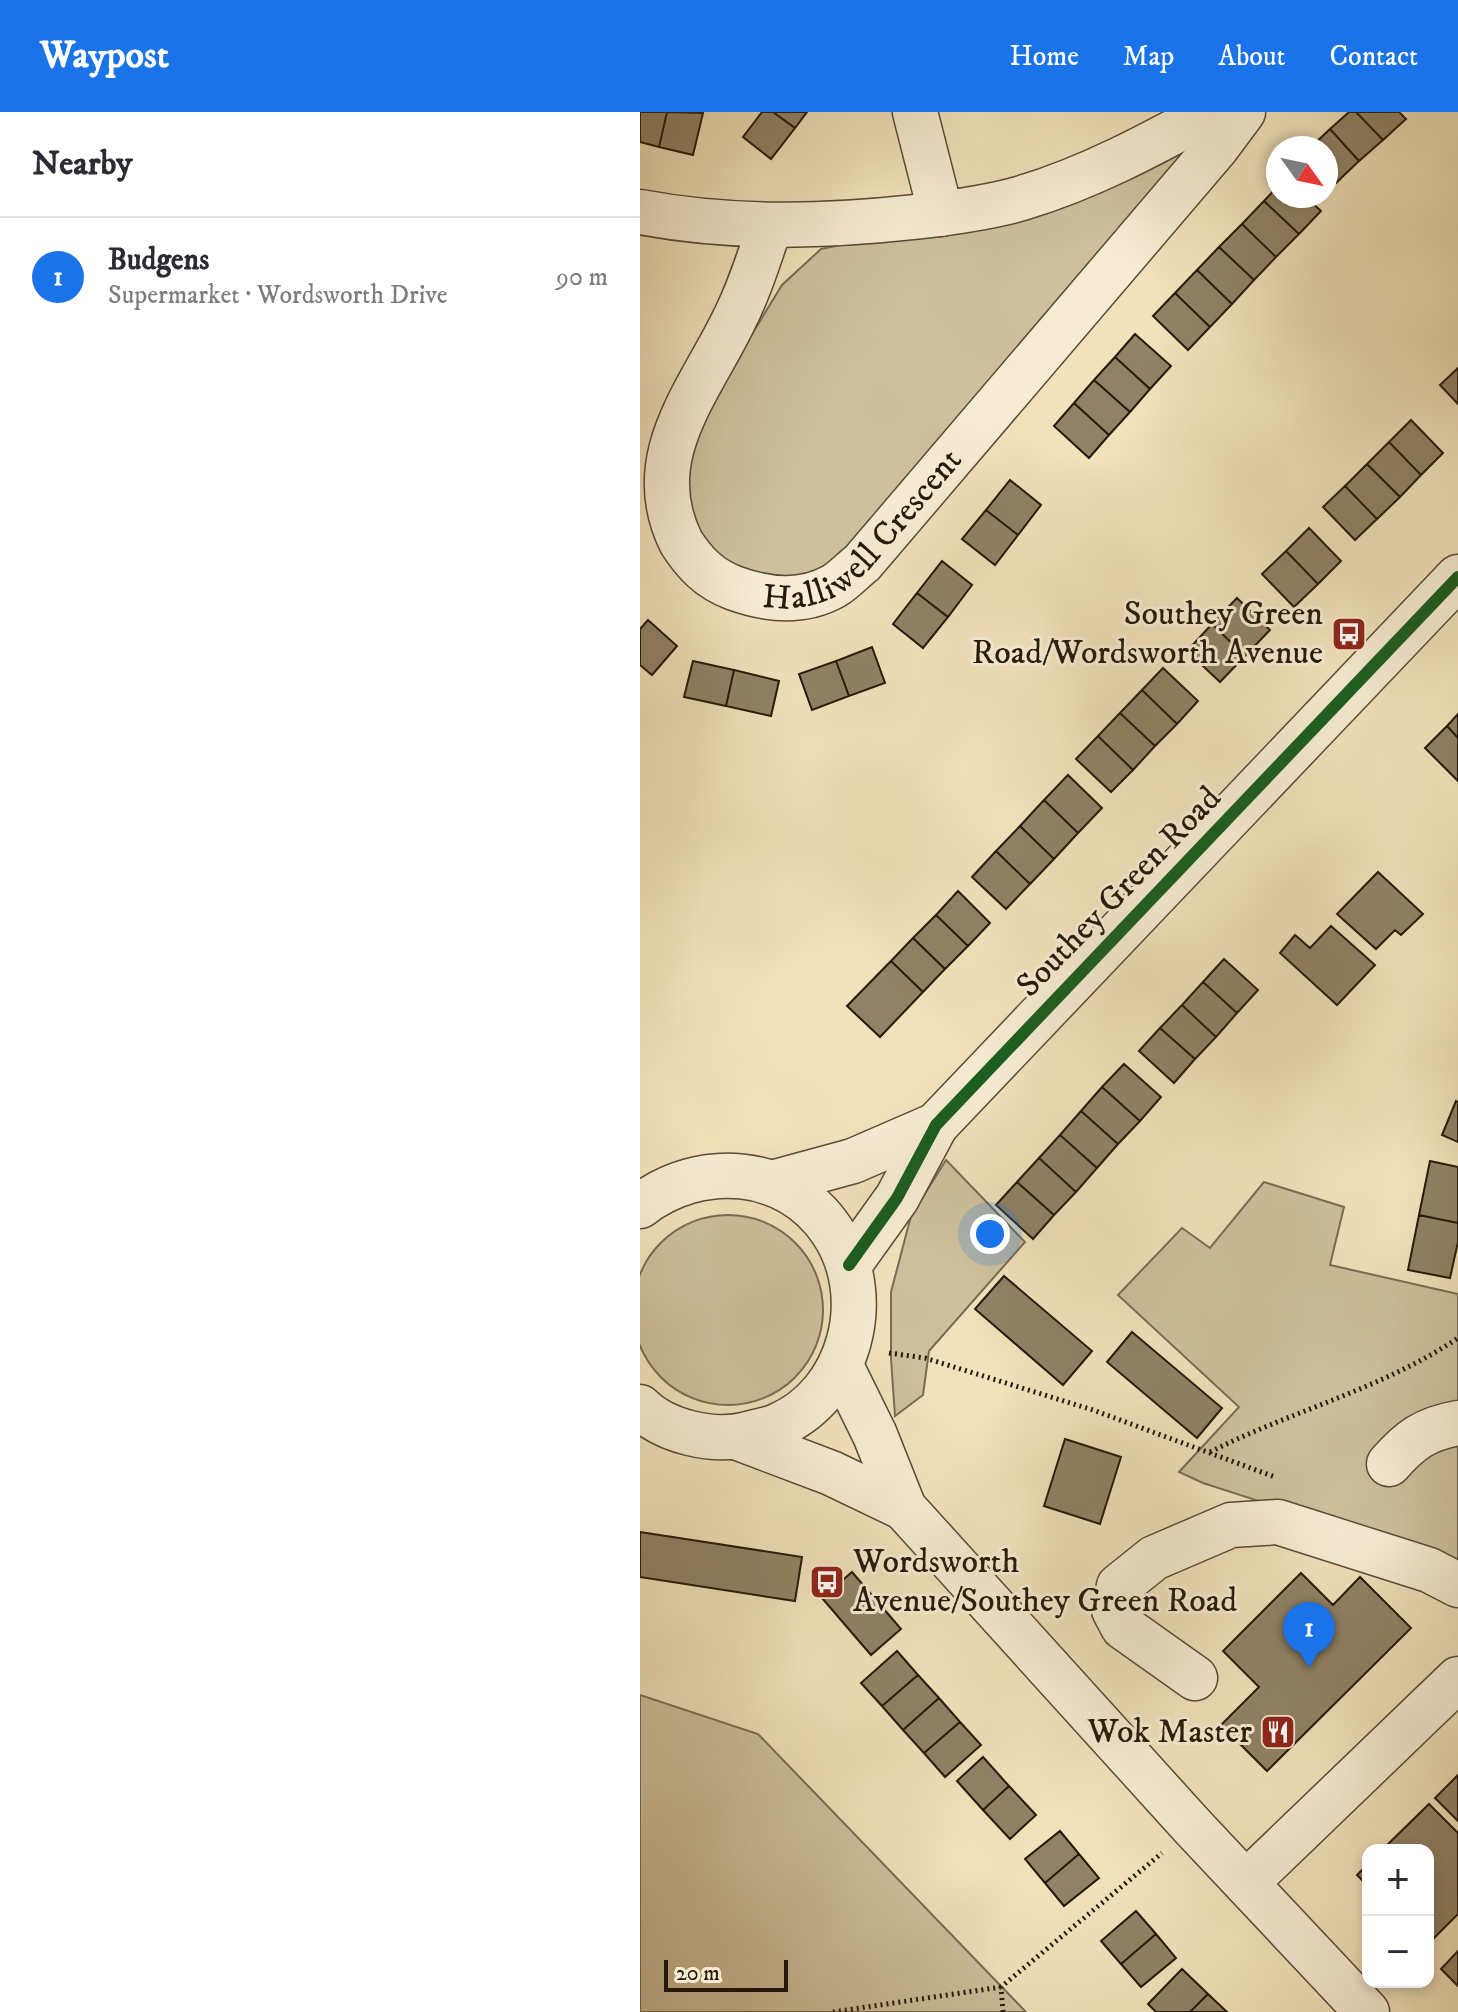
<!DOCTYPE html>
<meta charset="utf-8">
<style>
body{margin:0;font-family:"IM FELL DW Pica",serif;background:#f2f2f3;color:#2b2b33}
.controls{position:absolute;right:24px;bottom:24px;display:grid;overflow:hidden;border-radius:16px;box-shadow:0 4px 12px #0003}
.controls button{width:72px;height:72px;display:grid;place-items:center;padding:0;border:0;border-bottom:2px solid #e1e1e2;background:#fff;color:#2b2b33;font:40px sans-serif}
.compass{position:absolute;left:626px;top:24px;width:72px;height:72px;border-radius:50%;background:#fff;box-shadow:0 4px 12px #0003;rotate:123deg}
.scale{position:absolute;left:24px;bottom:20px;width:124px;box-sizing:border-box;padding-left:8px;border:4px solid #261909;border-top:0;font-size:22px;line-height:28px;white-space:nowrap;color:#261909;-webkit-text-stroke:6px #f6ecd3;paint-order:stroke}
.you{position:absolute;left:350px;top:1122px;width:28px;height:28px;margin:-20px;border:6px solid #fff;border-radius:50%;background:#1a73e8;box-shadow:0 0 0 12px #1a73e833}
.badge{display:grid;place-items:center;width:52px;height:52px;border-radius:50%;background:#1a73e8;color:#fff;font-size:26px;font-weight:700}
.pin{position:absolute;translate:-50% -66px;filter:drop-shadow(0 2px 4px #0008)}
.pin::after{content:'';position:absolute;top:42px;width:28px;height:24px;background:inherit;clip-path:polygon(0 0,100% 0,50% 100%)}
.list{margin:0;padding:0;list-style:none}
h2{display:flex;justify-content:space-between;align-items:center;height:104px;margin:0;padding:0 32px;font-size:34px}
h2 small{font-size:26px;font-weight:400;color:#7c7c81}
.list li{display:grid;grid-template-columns:52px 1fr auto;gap:24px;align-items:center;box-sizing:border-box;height:120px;padding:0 32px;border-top:2px solid #e1e1e2}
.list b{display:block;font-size:30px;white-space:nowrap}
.list p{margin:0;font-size:26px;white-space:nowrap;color:#7c7c81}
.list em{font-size:26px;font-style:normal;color:#7c7c81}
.map{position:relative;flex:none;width:818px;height:1900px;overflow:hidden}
header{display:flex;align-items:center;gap:48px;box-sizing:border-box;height:112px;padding:0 40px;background:#1a73e8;color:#fff}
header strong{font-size:38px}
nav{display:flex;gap:44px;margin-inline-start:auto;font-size:28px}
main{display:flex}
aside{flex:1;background:#fff}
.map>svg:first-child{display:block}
.green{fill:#cec09d;stroke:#7a6c53;stroke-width:2}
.building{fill:#908266;stroke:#261909;stroke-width:2}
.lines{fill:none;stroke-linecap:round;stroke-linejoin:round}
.minor-casing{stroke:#594b36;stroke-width:47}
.path{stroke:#261909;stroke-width:5;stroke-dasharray:2 4;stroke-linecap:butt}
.minor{stroke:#f6ecd3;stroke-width:44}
.cycleway-casing{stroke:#f6ecd3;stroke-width:17}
.cycleway{stroke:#1b5e20;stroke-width:12}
.labels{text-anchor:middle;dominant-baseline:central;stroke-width:6;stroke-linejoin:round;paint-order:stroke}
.street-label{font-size:34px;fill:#261909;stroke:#f6ecd3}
.poi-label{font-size:34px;fill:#261909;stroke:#f6ecd3;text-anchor:end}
</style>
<header>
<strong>Waypost</strong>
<nav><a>Home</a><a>Map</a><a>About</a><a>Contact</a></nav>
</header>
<main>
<aside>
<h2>Nearby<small></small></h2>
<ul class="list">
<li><span class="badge">1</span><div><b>Budgens</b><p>Supermarket · Wordsworth Drive</p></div><em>90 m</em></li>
</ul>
</aside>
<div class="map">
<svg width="818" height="1900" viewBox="0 0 818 1900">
<rect width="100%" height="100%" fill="#f1e2bb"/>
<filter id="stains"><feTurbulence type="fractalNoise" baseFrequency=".0025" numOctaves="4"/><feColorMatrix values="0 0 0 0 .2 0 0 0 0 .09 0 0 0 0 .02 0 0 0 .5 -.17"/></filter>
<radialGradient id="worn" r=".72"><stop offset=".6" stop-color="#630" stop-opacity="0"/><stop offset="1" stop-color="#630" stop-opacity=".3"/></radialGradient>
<path class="green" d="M 538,38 L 550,38 L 212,435 L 172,464 L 139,468 L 94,456 L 56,423 L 39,376 L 44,333 L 142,173 L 181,137 L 236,126 Z
M 306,1048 L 385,1130 L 289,1239 L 283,1283 L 255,1304 L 251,1247 L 251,1180 L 271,1104 Z
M 624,1070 L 704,1095 L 690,1153 L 818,1182 L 818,1453 L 563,1371 L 539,1360 L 599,1295 L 478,1183 L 542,1116 L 570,1136 Z
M-7 1198a95 95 0 1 1 190 0a95 95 0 1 1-190 0Z
M 0,1583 L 118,1622 L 386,1900 L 0,1900 Z"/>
<path class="building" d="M 0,0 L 27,0 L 19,35 L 0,30 Z
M 27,0 L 63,1 L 53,43 L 19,35 Z
M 122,0 L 133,0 L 155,16 L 131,47 L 103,25 Z
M 133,0 L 167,0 L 155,16 Z
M 709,0 L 716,0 L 743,28 L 719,49 L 690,17 Z
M 716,0 L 759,0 L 766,7 L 743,28 Z
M 690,17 L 719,49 L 696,71 L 686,59 L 686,36 L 670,36 Z
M 638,74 L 638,84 L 665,84 L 681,99 L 659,122 L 624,89 Z
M 624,89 L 659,122 L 636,145 L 602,112 Z
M 602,112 L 636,145 L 614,168 L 579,135 Z
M 579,135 L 614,168 L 592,192 L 557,158 Z
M 557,158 L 592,192 L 570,215 L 535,181 Z
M 535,181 L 570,215 L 548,238 L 513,204 Z
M 495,222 L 531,254 L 510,277 L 475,245 Z
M 475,245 L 510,277 L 490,300 L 454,268 Z
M 818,256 L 818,292 L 800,273 Z
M 454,268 L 490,300 L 469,323 L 434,291 Z
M 434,291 L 469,323 L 449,346 L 414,314 Z
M 771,308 L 803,341 L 781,363 L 749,330 Z
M 749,330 L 781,363 L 760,385 L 727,352 Z
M 727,352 L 760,385 L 737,407 L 705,374 Z
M 370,368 L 401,393 L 378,423 L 346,398 Z
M 705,374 L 737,407 L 715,428 L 683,395 Z
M 346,398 L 378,423 L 355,453 L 322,427 Z
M 669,416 L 701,449 L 678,472 L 646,439 Z
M 646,439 L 678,472 L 654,495 L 622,462 Z
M 302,449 L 332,473 L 308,505 L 277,481 Z
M 277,481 L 308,505 L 283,536 L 253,512 Z
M 597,486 L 630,518 L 605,544 L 572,512 Z
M 8,508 L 37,534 L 12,563 L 0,553 L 0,517 Z
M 572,512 L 605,544 L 580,570 L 547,539 Z
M 232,535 L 245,571 L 209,584 L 196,549 Z
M 53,549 L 94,558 L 86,594 L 44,585 Z
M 196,549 L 209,584 L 172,598 L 159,562 Z
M 523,556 L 558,589 L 537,612 L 502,578 Z
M 94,558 L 139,569 L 131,604 L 86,594 Z
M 502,578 L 537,612 L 515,634 L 480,601 Z
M 480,601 L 515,634 L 493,658 L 458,624 Z
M 818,602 L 818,626 L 807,614 Z
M 807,614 L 818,626 L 818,669 L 785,636 Z
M 458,624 L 493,658 L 471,680 L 436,647 Z
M 428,663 L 462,696 L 438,721 L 404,688 Z
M 404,688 L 438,721 L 414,747 L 380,714 Z
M 380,714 L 414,747 L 390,772 L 356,739 Z
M 356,739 L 390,772 L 366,797 L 332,765 Z
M 738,760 L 783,802 L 761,823 L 755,818 L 736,837 L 697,802 Z
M 318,779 L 350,811 L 328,834 L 296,803 Z
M 296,803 L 328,834 L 305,857 L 273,826 Z
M 691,814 L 735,853 L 697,893 L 640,841 L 655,823 L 670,836 Z
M 273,826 L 305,857 L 283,880 L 251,849 Z
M 584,847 L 618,878 L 597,901 L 563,870 Z
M 251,849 L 283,880 L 240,925 L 207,894 Z
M 563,870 L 597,901 L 576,925 L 542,893 Z
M 542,893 L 576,925 L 555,947 L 520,916 Z
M 520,916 L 555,947 L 534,971 L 499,939 Z
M 484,952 L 521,985 L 500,1009 L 462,975 Z
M 462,975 L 500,1009 L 478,1032 L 441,999 Z
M 816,989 L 818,990 L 818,1030 L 802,1023 Z
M 441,999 L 478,1032 L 457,1056 L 420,1023 Z
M 420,1023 L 457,1056 L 436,1080 L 399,1046 Z
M 399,1046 L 436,1080 L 414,1103 L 377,1070 Z
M 790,1049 L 818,1055 L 818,1111 L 779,1103 Z
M 377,1070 L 414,1103 L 393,1127 L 356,1093 Z
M 779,1103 L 818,1111 L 818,1130 L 810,1166 L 768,1158 Z
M 364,1164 L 452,1239 L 423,1273 L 335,1197 Z
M 492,1220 L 582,1296 L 557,1326 L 467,1250 Z
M 425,1327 L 481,1345 L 460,1412 L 404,1394 Z
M 0,1420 L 162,1445 L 155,1489 L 0,1465 Z
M 212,1460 L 261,1517 L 231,1543 L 182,1486 Z
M 661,1461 L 693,1493 L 720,1465 L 771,1516 L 627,1659 L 581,1613 L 619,1575 L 583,1539 Z
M 257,1539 L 278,1563 L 242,1594 L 221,1571 Z
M 278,1563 L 299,1586 L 263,1618 L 242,1594 Z
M 299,1586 L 320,1610 L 284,1641 L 263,1618 Z
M 320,1610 L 341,1633 L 305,1665 L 284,1641 Z
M 343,1645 L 369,1674 L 343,1698 L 317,1669 Z
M 818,1663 L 818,1709 L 795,1686 Z
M 369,1674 L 396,1703 L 370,1727 L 343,1698 Z
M 789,1692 L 818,1721 L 818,1802 L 788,1832 L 788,1738 L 742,1738 Z
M 420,1719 L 439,1742 L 405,1771 L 385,1747 Z
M 439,1742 L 459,1766 L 424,1794 L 405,1771 Z
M 728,1752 L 728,1774 L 717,1763 Z
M 496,1799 L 516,1822 L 481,1852 L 461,1829 Z
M 516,1822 L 536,1846 L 501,1875 L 481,1852 Z
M 818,1839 L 818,1874 L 801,1857 Z
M 542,1857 L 568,1882 L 550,1900 L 516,1900 L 508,1892 Z
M 568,1882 L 587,1900 L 550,1900 Z"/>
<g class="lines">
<g class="minor-casing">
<g id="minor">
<path d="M 275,0 L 301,102"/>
<path d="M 0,100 C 91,117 182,115 274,105 C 309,101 348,96 382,86 C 449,66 510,33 571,0"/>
<path id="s1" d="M 130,114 C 119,146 109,179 93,210 C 57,283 0,347 41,430 C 55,452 70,467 94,476 C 127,488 162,492 194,474 C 204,468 213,458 222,451 L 577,35 L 603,0"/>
<path d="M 132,1071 L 213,1049 L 296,1013"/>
<path d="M 0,1094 C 60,1048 148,1053 192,1119 C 236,1184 211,1283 137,1314 C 128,1318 117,1319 108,1322 C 74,1331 25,1320 0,1295"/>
<path d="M 209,1153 L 257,1086 L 296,1013 L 818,465"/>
<path d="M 201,1254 L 235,1323 L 264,1396 L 553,1715 L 727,1900"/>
<path d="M 96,1325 L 191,1361 L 264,1396"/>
<path d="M 749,1352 C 770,1328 785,1317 818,1311"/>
<path d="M 555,1566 L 483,1515 L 474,1498 L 479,1474 L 514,1446 L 591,1413 L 638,1410 L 789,1458 L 818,1473"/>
<path d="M 606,1771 L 818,1567"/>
</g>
</g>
<path class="path" d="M 249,1241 L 285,1246 L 453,1298 L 635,1365
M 570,1340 C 651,1299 742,1277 818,1226
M 193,1900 L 361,1875
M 363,1900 L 361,1875 L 522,1741"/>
<use href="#minor" class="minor"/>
<g class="cycleway-casing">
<path id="cycleway" d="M 209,1153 L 257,1086 L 296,1013 L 818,465"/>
</g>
<use href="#cycleway" class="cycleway"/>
</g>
<defs>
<g id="bus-square" transform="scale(1.8)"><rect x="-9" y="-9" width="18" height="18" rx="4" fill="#8f2418" stroke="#f6ecd3"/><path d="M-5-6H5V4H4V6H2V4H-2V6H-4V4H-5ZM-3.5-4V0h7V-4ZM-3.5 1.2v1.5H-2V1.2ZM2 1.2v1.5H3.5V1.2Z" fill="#fff"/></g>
<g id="restaurant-square" transform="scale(1.8)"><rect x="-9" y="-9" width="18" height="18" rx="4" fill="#8f2418" stroke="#f6ecd3"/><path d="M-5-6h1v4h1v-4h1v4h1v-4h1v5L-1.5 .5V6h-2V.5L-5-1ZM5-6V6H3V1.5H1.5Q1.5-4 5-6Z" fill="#fff"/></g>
</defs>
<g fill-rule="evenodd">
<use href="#bus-square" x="709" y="522"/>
<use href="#bus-square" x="187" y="1470"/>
<use href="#restaurant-square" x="638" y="1620"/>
</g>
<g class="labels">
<g class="street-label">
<text stroke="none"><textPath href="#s1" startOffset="568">Halliwell Crescent</textPath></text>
<text transform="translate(479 780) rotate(-46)">Southey Green Road</text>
</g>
<g class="poi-label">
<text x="683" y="502">Southey Green<tspan x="683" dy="39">Road/Wordsworth Avenue</tspan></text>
<text x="213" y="1450" text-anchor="start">Wordsworth<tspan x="213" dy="39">Avenue/Southey Green Road</tspan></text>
<text x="612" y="1620">Wok Master</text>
</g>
</g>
<rect width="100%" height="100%" filter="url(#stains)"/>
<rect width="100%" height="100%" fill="url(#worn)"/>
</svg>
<div class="controls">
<button>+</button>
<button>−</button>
</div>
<svg class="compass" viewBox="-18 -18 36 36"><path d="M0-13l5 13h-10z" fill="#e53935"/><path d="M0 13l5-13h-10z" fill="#7c7c81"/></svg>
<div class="scale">20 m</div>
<div class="you"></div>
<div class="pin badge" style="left:669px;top:1556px">1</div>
</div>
</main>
